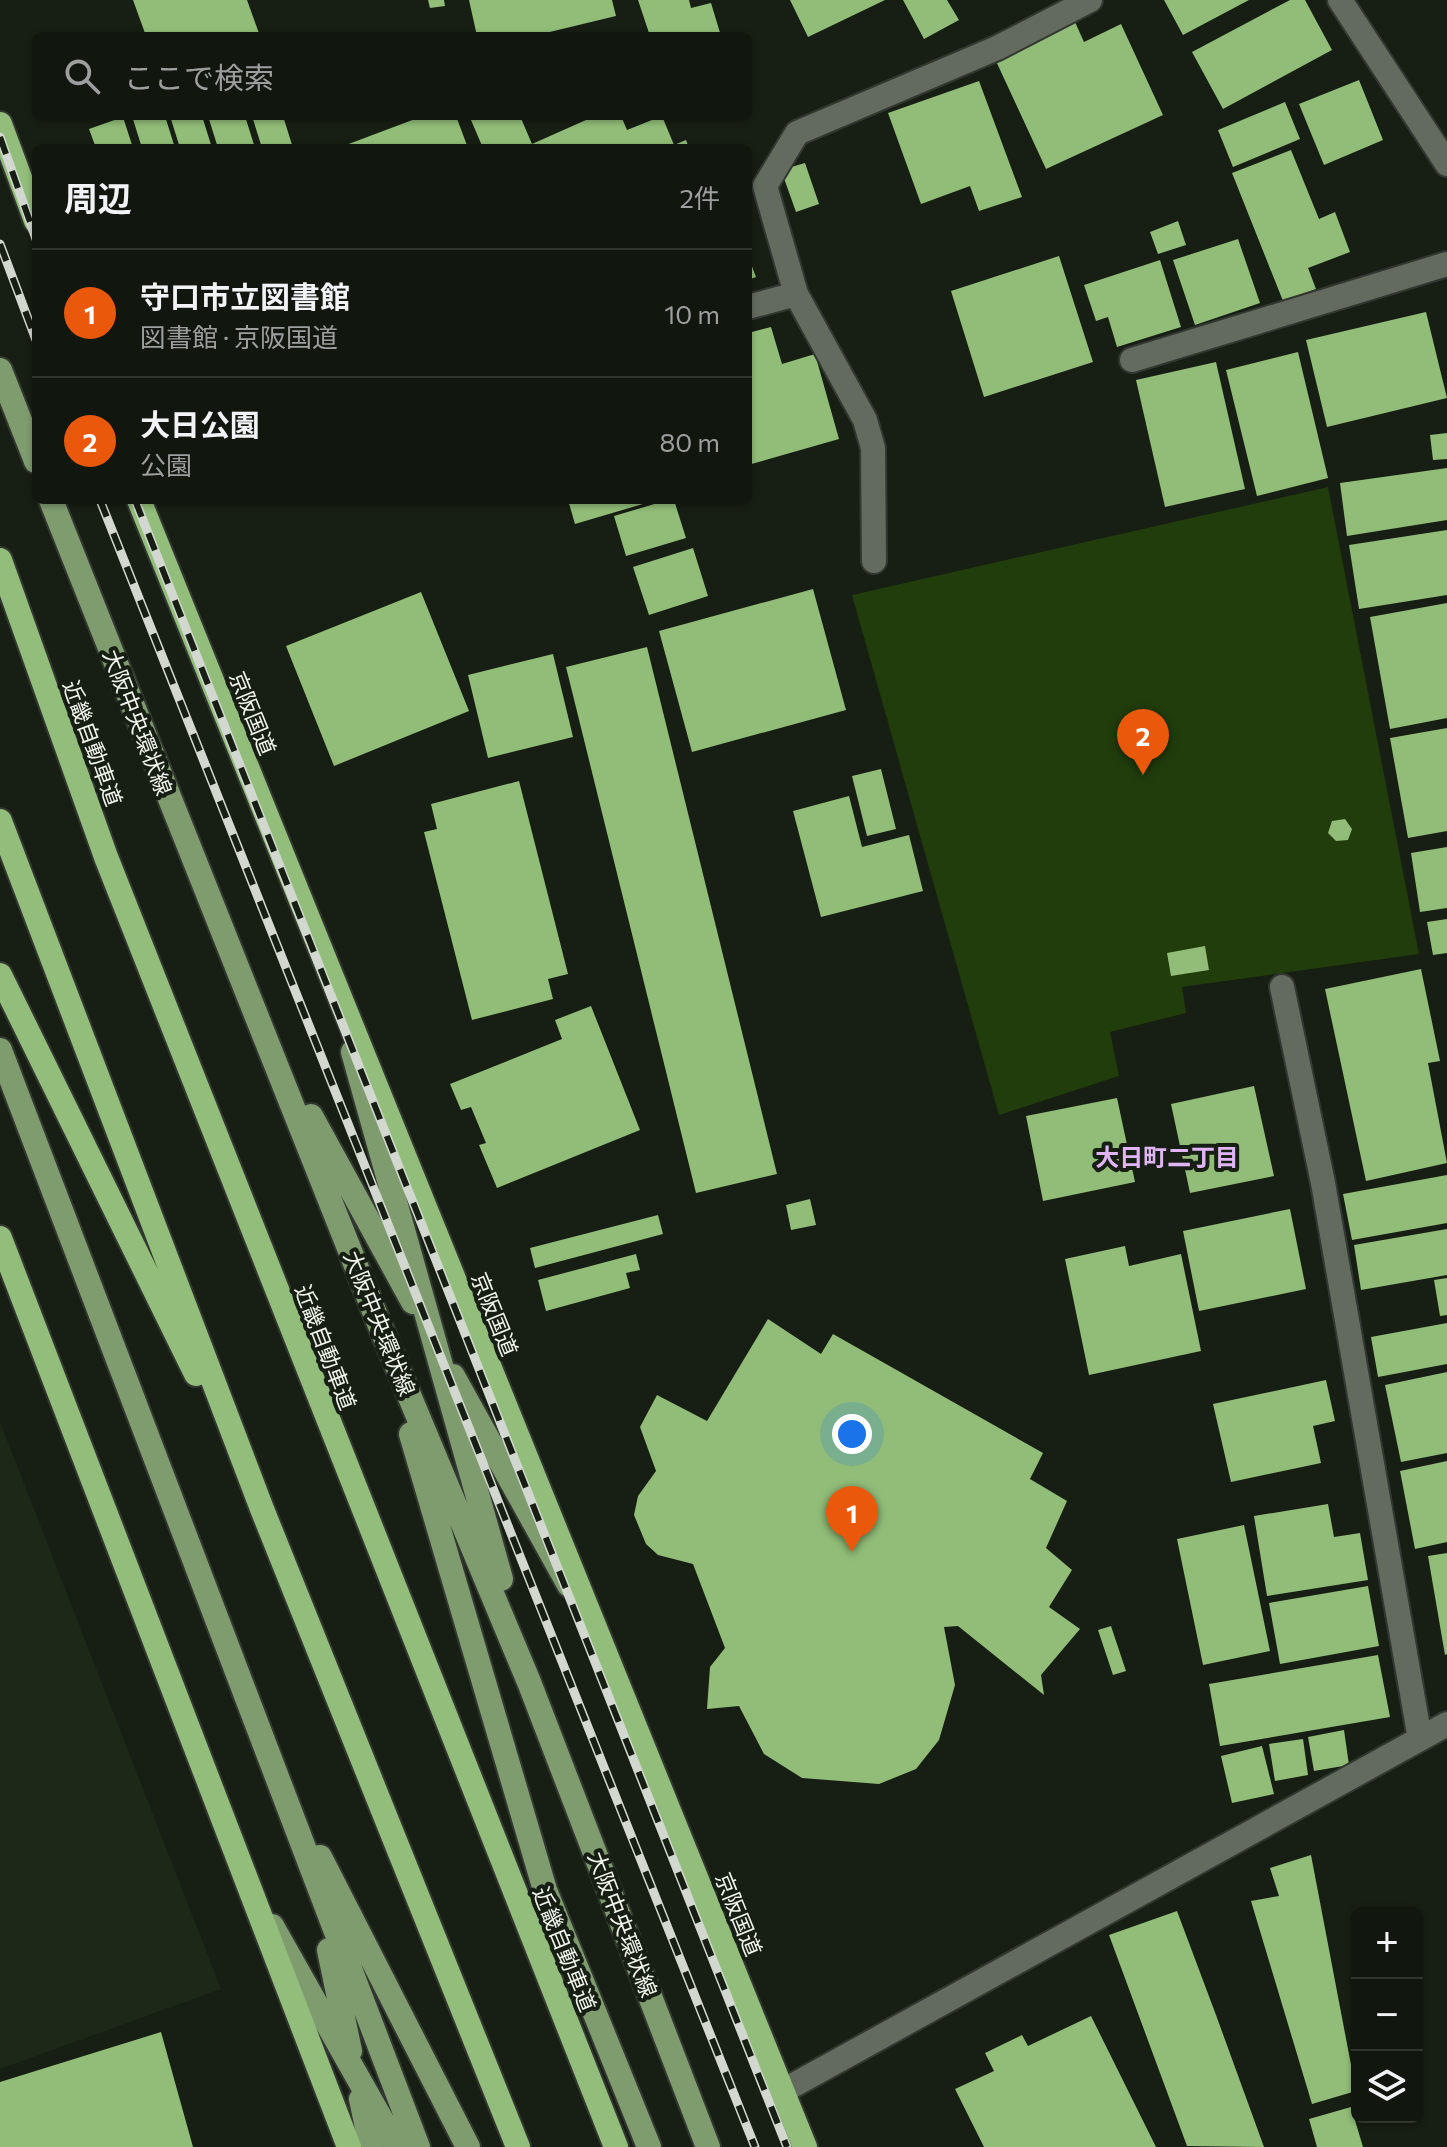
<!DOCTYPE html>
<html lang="ja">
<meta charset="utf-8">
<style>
body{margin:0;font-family:Commissioner,"Noto Sans JP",sans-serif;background:#1a1f17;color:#f1f3f6}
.controls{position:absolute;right:24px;bottom:24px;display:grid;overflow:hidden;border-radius:12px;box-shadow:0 2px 6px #0004}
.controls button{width:72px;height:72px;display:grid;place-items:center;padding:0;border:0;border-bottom:2px solid #30352e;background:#11160e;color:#f1f3f6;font:40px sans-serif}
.you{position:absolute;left:852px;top:1434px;width:28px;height:28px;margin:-20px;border:6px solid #fff;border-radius:50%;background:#1a73e8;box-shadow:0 0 0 12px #1a73e833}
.badge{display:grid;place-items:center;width:52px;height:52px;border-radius:50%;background:#ea580c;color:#fff;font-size:26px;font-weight:700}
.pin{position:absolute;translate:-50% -66px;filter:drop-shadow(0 2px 4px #0008)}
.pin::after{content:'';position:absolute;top:42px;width:28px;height:24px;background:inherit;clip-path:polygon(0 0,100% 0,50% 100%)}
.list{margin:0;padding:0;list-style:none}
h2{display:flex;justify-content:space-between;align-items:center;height:104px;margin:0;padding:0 32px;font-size:34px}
h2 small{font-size:26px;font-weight:400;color:#9c9f9e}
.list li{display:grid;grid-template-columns:52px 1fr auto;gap:24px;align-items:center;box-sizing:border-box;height:128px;padding:0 32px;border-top:2px solid #30352e}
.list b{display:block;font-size:30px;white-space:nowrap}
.list p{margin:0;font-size:26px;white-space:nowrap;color:#9c9f9e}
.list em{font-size:26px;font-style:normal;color:#9c9f9e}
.icon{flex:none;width:44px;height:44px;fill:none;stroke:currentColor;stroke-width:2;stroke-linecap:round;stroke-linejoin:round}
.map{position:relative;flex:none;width:1447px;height:2147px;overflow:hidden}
.search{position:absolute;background:#11160e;box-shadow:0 2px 6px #0004;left:32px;top:32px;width:720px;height:88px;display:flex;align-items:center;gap:20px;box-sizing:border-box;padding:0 28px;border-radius:12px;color:#9c9f9e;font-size:30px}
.panel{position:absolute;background:#11160e;box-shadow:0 2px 6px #0004;left:32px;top:144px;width:720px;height:360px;border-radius:12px}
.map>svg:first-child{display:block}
.built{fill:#1e2818}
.green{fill:#203d0b}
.building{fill:#91bd78}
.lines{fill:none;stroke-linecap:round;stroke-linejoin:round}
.street-casing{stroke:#333731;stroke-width:28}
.primary-casing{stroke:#333731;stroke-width:28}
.highway-casing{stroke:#333731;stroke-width:28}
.street{stroke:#636b5e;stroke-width:24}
.primary{stroke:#7f9c6f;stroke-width:24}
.highway{stroke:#92bd7a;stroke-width:24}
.rail-casing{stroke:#d2d8d0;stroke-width:9}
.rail{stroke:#171e13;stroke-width:6;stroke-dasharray:18;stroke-linecap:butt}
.labels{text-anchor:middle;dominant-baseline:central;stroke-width:8;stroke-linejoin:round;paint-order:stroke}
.street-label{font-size:22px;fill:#f0f5ee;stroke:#171e13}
.neighbourhood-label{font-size:24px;font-weight:bold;fill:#e0b4f5;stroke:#171e13}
</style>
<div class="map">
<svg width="1447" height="2147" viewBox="0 0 1447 2147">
<rect width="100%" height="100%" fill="#171e13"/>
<path class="built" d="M 0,1422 L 221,1989 L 0,2069 Z"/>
<path class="green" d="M 1328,487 L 1419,954 L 1182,987 L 1186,1013 L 1110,1032 L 1119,1076 L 999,1115 L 852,595 Z"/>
<path class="building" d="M 133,0 L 247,0 L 260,36 L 146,36 Z
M 428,0 L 444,0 L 445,6 L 430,8 Z
M 469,0 L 612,0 L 616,16 L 533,36 L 477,36 Z
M 638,0 L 689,0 L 691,8 L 711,3 L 721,36 L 650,36 Z
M 790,0 L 885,0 L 808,37 Z
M 903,0 L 947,0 L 959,20 L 924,39 Z
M 1164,0 L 1249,0 L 1183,35 Z
M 1290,0 L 1305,0 L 1332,50 L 1223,109 L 1192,52 Z
M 1075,22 L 1084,42 L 1121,24 L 1163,115 L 1046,169 L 995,59 Z
M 1359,80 L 1383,140 L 1324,165 L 1299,104 Z
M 979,81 L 1022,197 L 979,211 L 970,186 L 921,204 L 888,113 Z
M 1285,102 L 1300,139 L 1233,167 L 1218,130 Z
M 132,116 L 165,116 L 175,148 L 142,148 Z
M 170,116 L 202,116 L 212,148 L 180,148 Z
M 208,116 L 245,116 L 255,148 L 218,148 Z
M 252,116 L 283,116 L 293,148 L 262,148 Z
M 423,116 L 456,116 L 468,148 L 338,148 Z
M 480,116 L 520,116 L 532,144 L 595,116 L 621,116 L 627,130 L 662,116 L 674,145 L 686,140 L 689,148 L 483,148 L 471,120 Z
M 123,117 L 133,148 L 96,148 L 89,129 Z
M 1291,150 L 1319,219 L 1335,212 L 1350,252 L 1308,268 L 1316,289 L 1283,301 L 1232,173 Z
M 805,163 L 819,204 L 796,212 L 781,170 Z
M 1178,221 L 1186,245 L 1158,254 L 1150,232 Z
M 1238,239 L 1260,303 L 1195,325 L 1173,260 Z
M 748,256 L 756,277 L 748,280 Z
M 1059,256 L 1093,362 L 984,397 L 951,291 Z
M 1160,260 L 1181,327 L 1117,347 L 1108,317 L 1096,321 L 1084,285 Z
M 1426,312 L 1447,398 L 1327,427 L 1306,340 Z
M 771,327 L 782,364 L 815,354 L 839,439 L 748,465 L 748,333 Z
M 1298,352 L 1328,478 L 1257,496 L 1226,370 Z
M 1216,362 L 1245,489 L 1165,507 L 1136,380 Z
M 1447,433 L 1447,459 L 1433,460 L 1430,435 Z
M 1447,468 L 1447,520 L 1347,536 L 1340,483 Z
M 568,500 L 652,500 L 653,501 L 575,524 Z
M 668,500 L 674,500 L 686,538 L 626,556 L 614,516 Z
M 1447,530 L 1447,595 L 1359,609 L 1349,545 Z
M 693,548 L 708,596 L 649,615 L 633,567 Z
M 813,589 L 846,710 L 692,752 L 659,631 Z
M 421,592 L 469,711 L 334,766 L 286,646 Z
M 1447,603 L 1447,718 L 1390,729 L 1370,617 Z
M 647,647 L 777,1174 L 696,1193 L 566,667 Z
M 553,654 L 573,737 L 488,758 L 468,675 Z
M 1447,728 L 1447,831 L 1408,838 L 1390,738 Z
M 881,769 L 896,829 L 867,836 L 852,776 Z
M 519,781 L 568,974 L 548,979 L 553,999 L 472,1020 L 424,832 L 437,829 L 431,804 Z
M 849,796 L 862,847 L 909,835 L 923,891 L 821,917 L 793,811 Z
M 1345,819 L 1352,829 L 1348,840 L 1336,841 L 1328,833 L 1332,821 Z
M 1447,847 L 1447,908 L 1420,912 L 1411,853 Z
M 1447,919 L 1447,953 L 1433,955 L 1427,922 Z
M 1205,946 L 1209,970 L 1171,976 L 1167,953 Z
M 1421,969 L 1440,1061 L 1428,1063 L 1447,1163 L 1366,1181 L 1325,989 Z
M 591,1006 L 640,1130 L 497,1188 L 479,1145 L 486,1143 L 471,1107 L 461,1110 L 450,1084 L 562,1039 L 555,1020 Z
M 1254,1086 L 1274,1176 L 1190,1193 L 1171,1104 Z
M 1117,1098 L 1135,1182 L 1043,1201 L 1026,1116 Z
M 1447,1175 L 1447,1223 L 1352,1240 L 1343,1194 Z
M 810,1199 L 816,1225 L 791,1230 L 786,1205 Z
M 1290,1209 L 1306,1289 L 1199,1311 L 1183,1231 Z
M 658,1215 L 663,1234 L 535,1268 L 530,1248 Z
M 1447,1229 L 1447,1275 L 1361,1290 L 1354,1245 Z
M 1125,1246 L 1129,1266 L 1181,1254 L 1201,1351 L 1089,1375 L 1065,1259 Z
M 636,1254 L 640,1270 L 626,1273 L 630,1288 L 546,1311 L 538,1280 Z
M 1447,1278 L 1447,1315 L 1440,1316 L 1434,1280 Z
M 768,1319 L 821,1354 L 833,1334 L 1043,1453 L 1030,1479 L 1067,1501 L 1046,1548 L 1072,1570 L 1049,1607 L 1080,1629 L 1041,1675 L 1044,1695 L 958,1626 L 944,1627 L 955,1685 L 939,1740 L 916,1769 L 879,1784 L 802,1778 L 764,1754 L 739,1706 L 707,1709 L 710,1667 L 725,1648 L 693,1564 L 658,1555 L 646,1544 L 634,1515 L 638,1496 L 656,1471 L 640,1427 L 657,1395 L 707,1421 Z
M 1447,1323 L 1447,1364 L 1378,1377 L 1371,1337 Z
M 1447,1372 L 1447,1453 L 1401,1462 L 1385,1385 Z
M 1326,1380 L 1335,1421 L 1313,1426 L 1321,1463 L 1231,1482 L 1213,1404 Z
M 1447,1461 L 1447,1542 L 1415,1549 L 1400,1471 Z
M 1328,1504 L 1334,1537 L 1360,1533 L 1368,1580 L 1267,1596 L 1254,1516 Z
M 1244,1525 L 1270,1651 L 1203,1665 L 1177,1539 Z
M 1447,1553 L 1447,1654 L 1445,1655 L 1428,1556 Z
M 1368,1586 L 1379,1646 L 1280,1664 L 1269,1603 Z
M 1111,1626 L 1126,1671 L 1113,1675 L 1098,1630 Z
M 1378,1655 L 1390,1717 L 1220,1746 L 1209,1684 Z
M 1344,1730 L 1349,1765 L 1314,1771 L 1308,1737 Z
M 1303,1739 L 1308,1775 L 1275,1781 L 1269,1744 Z
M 1262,1746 L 1274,1794 L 1232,1803 L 1221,1756 Z
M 1311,1855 L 1356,2091 L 1312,2104 L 1251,1901 L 1279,1896 L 1270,1868 Z
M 1177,1911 L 1216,2015 L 1264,2147 L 1187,2146 L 1109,1935 Z
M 1091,2016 L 1156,2147 L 984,2147 L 955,2089 L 994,2071 L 985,2053 L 1022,2035 L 1028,2046 Z
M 161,2032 L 193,2147 L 0,2147 L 0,2082 Z
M 1351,2107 L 1363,2147 L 1317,2147 L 1309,2119 Z"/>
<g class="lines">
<g class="street-casing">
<path id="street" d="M 1340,0 L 1447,164
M 748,307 L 796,294
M 1132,360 L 1447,264
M 874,561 L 873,448 L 865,420 L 796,294 L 765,186 L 797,133 L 997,48 L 1090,0
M 1282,987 L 1323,1183 L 1420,1739
M 783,2091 L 1447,1724"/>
</g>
<g class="primary-casing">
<path id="primary" d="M 0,370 L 36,461
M 51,500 L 376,1316 L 529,1682 L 708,2147
M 0,1050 L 418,2147
M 353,1052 L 501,1579
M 311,1116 L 413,1302
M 453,1376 L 569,1585
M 411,1434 L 545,1890 L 649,2147
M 320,1857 L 468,2147
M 272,1926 L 397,2147
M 329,1950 L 350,2051
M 361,2099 L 371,2147"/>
</g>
<g class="highway-casing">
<path id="highway" d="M 0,124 L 36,221
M 139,500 L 805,2147
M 0,560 L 106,857 L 616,2147
M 0,821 L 262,1509 L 518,2147
M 0,975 L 196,1374
M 0,1238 L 349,2147"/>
</g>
<use href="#street" class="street"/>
<use href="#primary" class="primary"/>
<use href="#highway" class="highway"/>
<g class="rail-casing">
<path id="rail" d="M 0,137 L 36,239
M 0,244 L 36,340
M 100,500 L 755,2147
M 135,500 L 787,2147"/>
</g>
<use href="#rail" class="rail"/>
</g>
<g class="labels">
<g class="street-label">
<text transform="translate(253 713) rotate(68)">京阪国道</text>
<text transform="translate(138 722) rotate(69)">大阪中央環状線</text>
<text transform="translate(93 743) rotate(70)">近畿自動車道</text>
<text transform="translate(495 1314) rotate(68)">京阪国道</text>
<text transform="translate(380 1323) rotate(68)">大阪中央環状線</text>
<text transform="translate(326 1347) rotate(69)">近畿自動車道</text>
<text transform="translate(739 1914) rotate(68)">京阪国道</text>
<text transform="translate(623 1924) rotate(69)">大阪中央環状線</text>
<text transform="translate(565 1949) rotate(68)">近畿自動車道</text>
</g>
<g class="neighbourhood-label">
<text x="1167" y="1156">大日町二丁目</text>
</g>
</g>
</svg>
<div class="controls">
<button>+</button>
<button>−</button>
<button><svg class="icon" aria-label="layers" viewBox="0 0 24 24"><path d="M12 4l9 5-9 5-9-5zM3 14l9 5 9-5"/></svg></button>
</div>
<div class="you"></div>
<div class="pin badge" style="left:852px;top:1552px">1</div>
<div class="pin badge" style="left:1143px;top:775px">2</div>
<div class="search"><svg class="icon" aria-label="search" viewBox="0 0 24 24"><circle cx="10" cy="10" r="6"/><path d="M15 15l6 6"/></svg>ここで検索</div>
<section class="panel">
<h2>周辺<small>2件</small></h2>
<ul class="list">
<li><span class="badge">1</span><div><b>守口市立図書館</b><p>図書館 · 京阪国道</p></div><em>10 m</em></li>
<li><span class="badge">2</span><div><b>大日公園</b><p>公園</p></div><em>80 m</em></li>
</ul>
</section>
</div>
